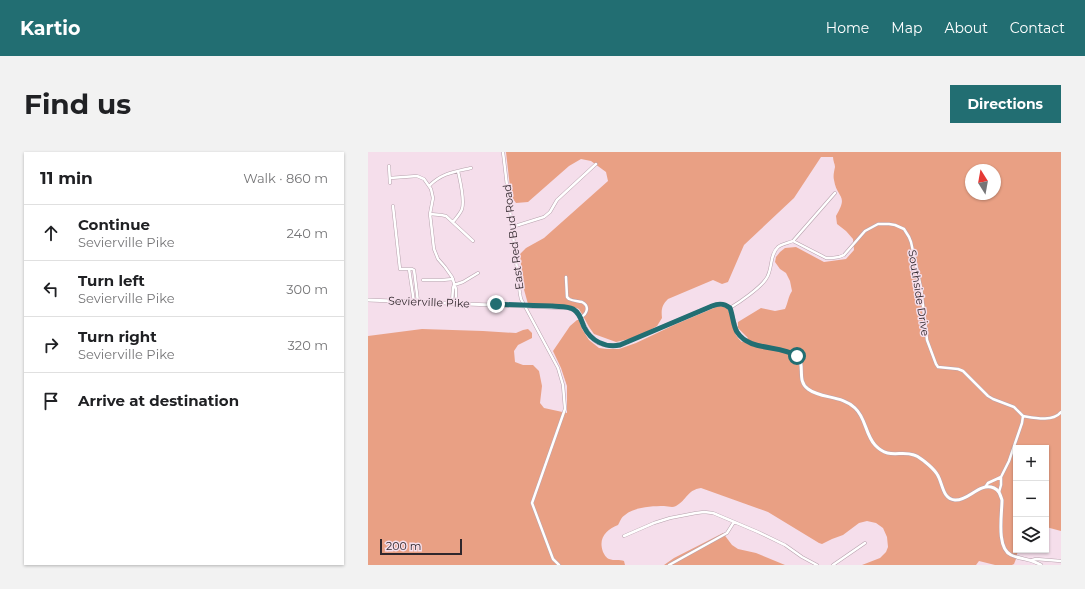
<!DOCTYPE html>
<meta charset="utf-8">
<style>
body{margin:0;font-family:Montserrat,sans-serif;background:#f2f2f2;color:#202124}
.controls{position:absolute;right:12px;bottom:12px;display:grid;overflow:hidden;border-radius:0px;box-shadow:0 1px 3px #0004}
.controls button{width:36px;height:36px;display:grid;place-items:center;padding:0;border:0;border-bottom:1px solid #e0e0e0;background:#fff;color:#202124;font:20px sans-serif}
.compass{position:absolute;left:597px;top:12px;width:36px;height:36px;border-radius:50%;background:#fff;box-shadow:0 1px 3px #0004;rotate:349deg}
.scale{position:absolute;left:12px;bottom:10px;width:82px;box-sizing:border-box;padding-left:4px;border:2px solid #30272c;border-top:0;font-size:11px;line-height:14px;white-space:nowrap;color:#30272c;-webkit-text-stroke:3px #f5deeb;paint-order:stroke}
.stop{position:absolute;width:12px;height:12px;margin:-9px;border:3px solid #226e72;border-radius:50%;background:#fff}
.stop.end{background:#226e72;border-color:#fff;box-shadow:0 1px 4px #0008}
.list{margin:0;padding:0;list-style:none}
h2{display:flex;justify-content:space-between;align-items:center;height:52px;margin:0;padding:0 16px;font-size:17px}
h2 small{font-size:13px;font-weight:400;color:#757577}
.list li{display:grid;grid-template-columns:26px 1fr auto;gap:12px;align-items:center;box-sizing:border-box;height:56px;padding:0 16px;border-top:1px solid #e0e0e0}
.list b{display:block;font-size:15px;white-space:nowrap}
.list p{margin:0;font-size:13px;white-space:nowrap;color:#757577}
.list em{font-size:13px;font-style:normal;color:#757577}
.icon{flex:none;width:22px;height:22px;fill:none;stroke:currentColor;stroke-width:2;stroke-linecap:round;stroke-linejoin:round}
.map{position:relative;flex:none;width:693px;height:413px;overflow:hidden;border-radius:0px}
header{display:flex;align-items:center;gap:24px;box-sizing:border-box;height:56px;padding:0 20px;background:#226e72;color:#fff}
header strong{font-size:19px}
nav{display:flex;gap:22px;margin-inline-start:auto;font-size:14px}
.intro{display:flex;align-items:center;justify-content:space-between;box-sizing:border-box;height:96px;padding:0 24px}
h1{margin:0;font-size:28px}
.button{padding:10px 18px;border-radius:0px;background:#226e72;color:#fff;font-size:14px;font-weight:700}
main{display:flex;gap:24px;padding:0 24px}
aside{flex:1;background:#fff;border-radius:0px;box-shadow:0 1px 3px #0004}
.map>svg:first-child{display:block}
.forest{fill:#e9a084;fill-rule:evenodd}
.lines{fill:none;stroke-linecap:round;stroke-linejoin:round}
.minor-casing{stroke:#b7a2ad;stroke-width:3.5}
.tertiary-casing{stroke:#b7a2ad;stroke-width:4}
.minor{stroke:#fff;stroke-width:2.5}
.tertiary{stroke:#fff;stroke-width:3}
.route{stroke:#226e72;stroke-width:5}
.labels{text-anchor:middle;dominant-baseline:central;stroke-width:3;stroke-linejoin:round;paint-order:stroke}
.street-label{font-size:11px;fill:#30272c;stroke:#f5deeb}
</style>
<header>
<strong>Kartio</strong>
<nav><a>Home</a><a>Map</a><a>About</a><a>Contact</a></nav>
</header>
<div class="intro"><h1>Find us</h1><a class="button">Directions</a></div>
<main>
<aside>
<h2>11 min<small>Walk · 860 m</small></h2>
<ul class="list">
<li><svg class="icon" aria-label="ahead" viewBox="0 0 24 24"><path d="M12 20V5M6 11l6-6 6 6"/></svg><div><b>Continue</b><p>Sevierville Pike</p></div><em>240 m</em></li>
<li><svg class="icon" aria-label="left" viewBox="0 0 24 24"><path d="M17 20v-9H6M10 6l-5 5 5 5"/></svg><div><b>Turn left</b><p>Sevierville Pike</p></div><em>300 m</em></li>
<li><svg class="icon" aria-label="right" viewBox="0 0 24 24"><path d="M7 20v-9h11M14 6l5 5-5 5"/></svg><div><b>Turn right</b><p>Sevierville Pike</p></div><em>320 m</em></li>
<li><svg class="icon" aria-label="arrive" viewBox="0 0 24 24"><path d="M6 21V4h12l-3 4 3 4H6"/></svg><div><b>Arrive at destination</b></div></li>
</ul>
</aside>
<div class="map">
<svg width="693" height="413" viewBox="0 0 693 413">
<rect width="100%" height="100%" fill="#f5deeb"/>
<path class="forest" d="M 138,0 L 693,0 L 693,379 L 678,375 L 678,296 L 648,296 L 648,398 L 650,398 L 648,407 L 646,412 L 644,413 L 627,413 L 611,409 L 608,413 L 494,413 L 512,406 L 518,400 L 520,395 L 519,385 L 515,376 L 508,371 L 499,369 L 491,371 L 475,383 L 464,387 L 454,392 L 451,391 L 400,360 L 333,336 C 319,338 319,348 308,354 C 304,356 300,354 296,354 C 284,354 266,355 257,363 C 253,365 252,370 250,373 C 238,378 230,386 235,400 C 236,402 238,406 241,407 C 246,409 252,407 256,409 L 257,413 L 0,413 L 0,184 L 54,177 L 115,179 L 148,181 L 155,178 L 160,177 L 164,181 L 164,186 L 150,193 L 146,199 L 147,210 L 155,213 L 165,213 L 171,219 L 174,234 L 172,251 L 176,256 L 199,261 L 199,234 L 193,216 L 185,199 L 202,174 L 209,168 L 211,168 L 214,177 L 221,188 L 231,196 L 239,197 L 251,197 L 268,191 L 306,173 L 353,153 L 359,156 C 366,169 362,179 374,190 L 380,186 L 370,176 L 370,170 L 393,156 L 407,159 L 417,157 C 420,151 420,145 424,139 L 422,129 L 418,121 L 412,117 L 407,110 L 408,105 L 412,100 L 417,96 L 428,95 L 456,110 L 478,107 L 486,98 L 485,87 L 478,79 L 469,72 L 468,64 C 481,42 469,47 466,28 C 465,24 466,20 467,15 C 467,12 465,9 465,5 L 453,5 L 426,46 L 376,93 L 360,130 L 354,132 L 345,128 L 300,147 C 294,153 293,157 294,166 L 289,174 L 270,185 L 248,190 L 226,182 L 221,175 L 214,162 L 211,157 L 202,154 L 160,152 L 155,134 L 152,102 L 158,96 L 176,86 L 240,29 L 238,20 L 223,9 L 213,7 L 201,14 L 160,50 L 148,51 L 143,44 ZM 603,18 L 627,18 L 627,42 L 603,42 Z
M 355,381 L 364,393 L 370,397 L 388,401 L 417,413 L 296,413 L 306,406 Z"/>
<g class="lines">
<g class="minor-casing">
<path id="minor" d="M 135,0 L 152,142 L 153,147 L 190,216 L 195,233 L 197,257 L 164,351 L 185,407 L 191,413
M 21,14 L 22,31
M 22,26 L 49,24 L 56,27 L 63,37 L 65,46 L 62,62 L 66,97 L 70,107 L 77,115 L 84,125 L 88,137 L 88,151
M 61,34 C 74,21 86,20 103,16
M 25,54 L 32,117 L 44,117 L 46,118 L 50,150
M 62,62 L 73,63 L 78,64 L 105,89
M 85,70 C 88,66 92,62 94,57 C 97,47 92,29 90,19
M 144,75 L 176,65 L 182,60 L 189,48 L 228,12
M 425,89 L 467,41
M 41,117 L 46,150
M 198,125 L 199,145 L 201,147 C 205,149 210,149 214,150 C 222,154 219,162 213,165
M 55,128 L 74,128 L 85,127
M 86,133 L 95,130 L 110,121
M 84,151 L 85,136 L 86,133
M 362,156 C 372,150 392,136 398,127 C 405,118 401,103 410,95 C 414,92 420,91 425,89 L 458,106 L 464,106 L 471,105 L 476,103 L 497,79 L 510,72 L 521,72 L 527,73 L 536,77 L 541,85 L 543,90 L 553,136 L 559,188 L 568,212 L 570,215 L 590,217 L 595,219 L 620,244 L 625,247 L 646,255 L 655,264
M 655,264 C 667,266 685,270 693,260
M 618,334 L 620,331 L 633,325
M 631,340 L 633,333 L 633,325 L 641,309 L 654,271 L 655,264
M 256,384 L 286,371 L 302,366 L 328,361 L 336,360 L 345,361 L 390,380 L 417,393 L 434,405 L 449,413
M 664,408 L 668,407 L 693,409
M 301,413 L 359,381 L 366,370
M 465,413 L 497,391"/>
</g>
<g class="tertiary-casing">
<path id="tertiary" d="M 0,148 L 201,156 C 212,159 213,168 218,177 C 228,197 243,196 261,189 L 344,154 C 373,144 358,178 378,189 C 390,196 422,197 429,204 C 438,212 428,229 440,237 C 453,247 474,243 487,256 C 498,266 497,282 507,293 C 521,308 532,298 546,303 C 550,304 553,307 556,309 C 561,313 566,317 569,322 C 575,331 574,347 587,348 C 601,349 611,330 626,336 C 631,338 632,342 634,348 C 634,362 628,396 643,403 C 654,408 662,406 673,413"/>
</g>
<use href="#minor" class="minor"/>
<use href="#tertiary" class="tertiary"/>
</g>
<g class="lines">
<path class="route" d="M 128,152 C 147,153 165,154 184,154 C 190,155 199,154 205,157 C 212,161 213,168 216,175 C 223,189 237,196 252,193 L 344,154 C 351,151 356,151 362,156 C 365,164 365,173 369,180 C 382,200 411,192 429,204"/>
</g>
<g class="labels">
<g class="street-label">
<text transform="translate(145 85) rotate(-97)">East Red Bud Road</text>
<text transform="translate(551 141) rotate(81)">Southside Drive</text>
<text transform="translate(61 150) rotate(2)">Sevierville Pike</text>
</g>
</g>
</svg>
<div class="controls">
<button>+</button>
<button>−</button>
<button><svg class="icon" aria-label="layers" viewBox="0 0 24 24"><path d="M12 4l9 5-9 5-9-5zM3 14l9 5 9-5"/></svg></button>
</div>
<svg class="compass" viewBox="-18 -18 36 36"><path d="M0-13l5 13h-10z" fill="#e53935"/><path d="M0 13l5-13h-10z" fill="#757577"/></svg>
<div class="scale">200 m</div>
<div class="stop" style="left:429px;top:204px"></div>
<div class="stop end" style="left:128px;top:152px"></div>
</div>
</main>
